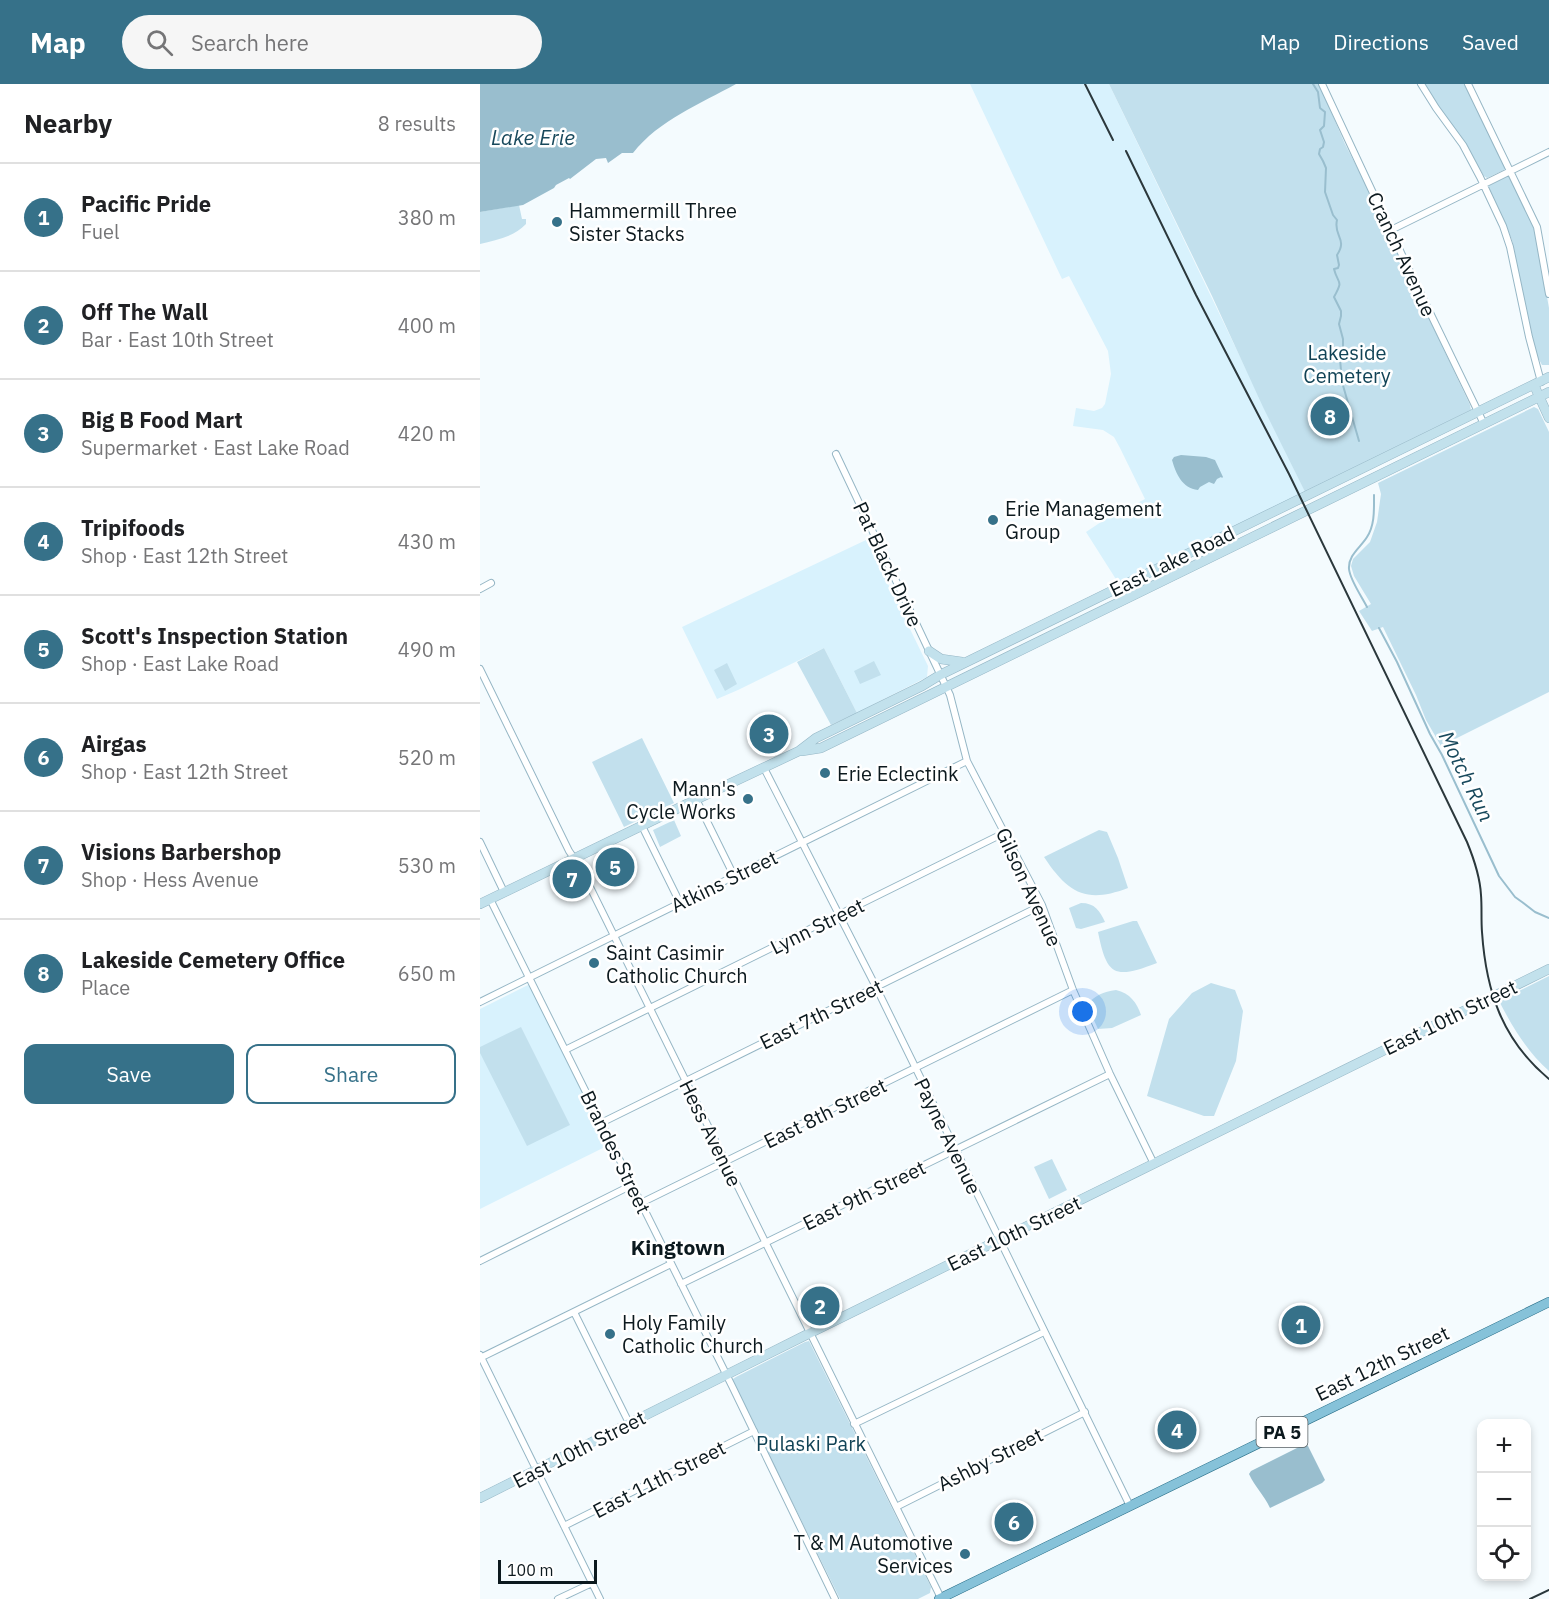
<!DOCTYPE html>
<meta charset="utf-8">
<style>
body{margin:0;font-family:"IBM Plex Sans",sans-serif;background:#f6f6f6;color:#202124}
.controls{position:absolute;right:18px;bottom:18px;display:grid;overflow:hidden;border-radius:12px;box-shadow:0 3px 9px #0003}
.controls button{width:54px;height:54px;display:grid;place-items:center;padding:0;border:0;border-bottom:2px solid #e0e0e0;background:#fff;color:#202124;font:30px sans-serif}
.scale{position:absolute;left:18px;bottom:15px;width:99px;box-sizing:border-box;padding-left:6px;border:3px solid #0c191e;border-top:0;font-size:16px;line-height:21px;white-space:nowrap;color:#0c191e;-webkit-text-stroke:4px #fff;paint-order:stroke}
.you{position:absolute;left:603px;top:928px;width:21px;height:21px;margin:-15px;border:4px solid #fff;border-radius:50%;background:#1a73e8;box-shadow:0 0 0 9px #1a73e833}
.badge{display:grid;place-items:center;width:39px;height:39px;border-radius:50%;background:#367189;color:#fff;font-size:20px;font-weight:700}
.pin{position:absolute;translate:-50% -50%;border:3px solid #fff;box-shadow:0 2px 6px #0006}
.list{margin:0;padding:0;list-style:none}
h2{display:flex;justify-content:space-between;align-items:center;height:78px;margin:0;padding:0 24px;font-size:26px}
h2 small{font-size:20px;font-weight:400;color:#757577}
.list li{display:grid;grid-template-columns:39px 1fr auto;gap:18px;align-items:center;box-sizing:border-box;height:108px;padding:0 24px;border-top:2px solid #e0e0e0}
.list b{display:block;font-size:22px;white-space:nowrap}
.list p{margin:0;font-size:20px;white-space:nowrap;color:#757577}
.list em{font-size:20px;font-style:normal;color:#757577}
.actions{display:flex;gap:12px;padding:18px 24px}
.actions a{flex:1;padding:14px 0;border:2px solid #367189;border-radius:12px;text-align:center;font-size:21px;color:#367189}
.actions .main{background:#367189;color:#fff}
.icon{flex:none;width:33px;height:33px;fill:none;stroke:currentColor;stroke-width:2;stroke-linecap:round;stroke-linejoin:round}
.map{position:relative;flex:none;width:1069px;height:1515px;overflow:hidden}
header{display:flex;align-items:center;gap:36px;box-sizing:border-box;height:84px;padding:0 30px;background:#367189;color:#fff}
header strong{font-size:28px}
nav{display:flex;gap:33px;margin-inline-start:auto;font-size:21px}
.search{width:420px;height:54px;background:#f6f6f6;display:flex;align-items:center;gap:15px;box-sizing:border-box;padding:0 21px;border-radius:33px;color:#757577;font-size:22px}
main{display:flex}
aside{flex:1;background:#fff}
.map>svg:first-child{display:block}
.built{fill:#d8f2fd}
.green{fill:#c2e0ed}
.water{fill:#99bece}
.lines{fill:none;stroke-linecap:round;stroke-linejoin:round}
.stream{stroke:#99bece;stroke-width:2}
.street-casing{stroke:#95b6c5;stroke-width:8}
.secondary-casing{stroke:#95b6c5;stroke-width:10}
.primary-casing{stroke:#276d87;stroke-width:10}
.street{stroke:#fff;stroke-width:6}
.secondary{stroke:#c2e1ec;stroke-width:9}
.primary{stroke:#86c2d9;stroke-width:9}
.rail{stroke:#2b383c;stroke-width:2}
.poi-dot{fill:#367189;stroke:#fff;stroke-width:2}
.labels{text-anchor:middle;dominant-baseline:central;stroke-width:5;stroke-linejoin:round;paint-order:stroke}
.shield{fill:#fff;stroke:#555e62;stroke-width:1.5}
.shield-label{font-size:18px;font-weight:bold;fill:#0c191e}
.poi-label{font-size:20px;fill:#0c191e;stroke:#fff;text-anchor:start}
.street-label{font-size:20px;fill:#0c191e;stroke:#fff}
.park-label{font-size:20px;fill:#114356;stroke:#fff}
.water-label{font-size:21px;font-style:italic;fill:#18495c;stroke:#fff}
.neighbourhood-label{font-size:21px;font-weight:bold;fill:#0c191e;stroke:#fff}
</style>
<header>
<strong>Map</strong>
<div class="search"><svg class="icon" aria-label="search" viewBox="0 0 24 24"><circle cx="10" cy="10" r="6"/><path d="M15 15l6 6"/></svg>Search here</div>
<nav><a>Map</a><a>Directions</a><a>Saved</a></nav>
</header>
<main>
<aside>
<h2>Nearby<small>8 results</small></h2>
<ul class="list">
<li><span class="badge">1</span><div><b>Pacific Pride</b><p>Fuel</p></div><em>380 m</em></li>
<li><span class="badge">2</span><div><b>Off The Wall</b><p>Bar · East 10th Street</p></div><em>400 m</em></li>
<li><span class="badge">3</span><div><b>Big B Food Mart</b><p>Supermarket · East Lake Road</p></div><em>420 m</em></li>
<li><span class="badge">4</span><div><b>Tripifoods</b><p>Shop · East 12th Street</p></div><em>430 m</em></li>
<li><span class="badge">5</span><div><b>Scott's Inspection Station</b><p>Shop · East Lake Road</p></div><em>490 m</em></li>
<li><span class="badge">6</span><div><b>Airgas</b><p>Shop · East 12th Street</p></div><em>520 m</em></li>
<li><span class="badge">7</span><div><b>Visions Barbershop</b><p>Shop · Hess Avenue</p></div><em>530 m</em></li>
<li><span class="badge">8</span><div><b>Lakeside Cemetery Office</b><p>Place</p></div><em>650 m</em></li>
</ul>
<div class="actions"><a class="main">Save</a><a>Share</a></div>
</aside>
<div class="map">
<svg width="1069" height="1515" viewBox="0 0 1069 1515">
<rect width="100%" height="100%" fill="#f4fbfe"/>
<path class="built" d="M 490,0 L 629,0 L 825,408 L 639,500 L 606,448 L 624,436 L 665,415 L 640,364 L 634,353 L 623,346 L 593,342 L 596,324 L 614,327 L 622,324 L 625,320 L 631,290 L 628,267 L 589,192 L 582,195 Z
M 386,456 L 392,467 L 448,582 L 447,593 L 377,629 L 344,564 L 258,606 L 237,615 L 202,543 Z
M 48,901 L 50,902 L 129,1061 L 0,1125 L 0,925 Z"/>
<path class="green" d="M 629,0 L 839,0 L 865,60 L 886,101 L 990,321 L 991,326 L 825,408 L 783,323 L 732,212 Z
M 944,0 L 985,0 L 1027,83 L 1026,85 L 1007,94 L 1004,92 L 983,56 L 954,16 Z
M 1028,92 L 1031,94 L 1049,128 L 1056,152 L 1069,224 L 1069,281 L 1062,281 L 1056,270 L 1032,156 L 1008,102 Z
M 39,121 L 42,135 L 46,135 L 46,140 C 34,153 16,156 0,160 L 0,128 Z
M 1054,323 L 1058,325 L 1069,348 L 1069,608 L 961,662 L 946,636 L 936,611 L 903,543 L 892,547 L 879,527 L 891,520 L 874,492 L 871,482 L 873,475 L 890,458 L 897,438 L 901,410 L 898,399 Z
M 344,564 L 377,629 L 351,641 L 317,578 Z
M 394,577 L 401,591 L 380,600 L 374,587 Z
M 247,579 L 257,600 L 245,607 L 234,586 Z
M 162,654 L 194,719 L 144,743 L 112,678 Z
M 194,736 L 201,752 L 180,763 L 173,746 Z
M 619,746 L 627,748 L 638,774 L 648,804 C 606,820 588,809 564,773 Z
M 601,819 C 615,819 620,827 625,838 L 601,845 L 596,844 L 589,824 Z
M 653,837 L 657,837 L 677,879 C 635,895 627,893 618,848 Z
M 1069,892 L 1069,987 C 1047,968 1032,942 1019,917 Z
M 731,899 L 755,906 L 763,927 L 756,977 L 734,1032 L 724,1032 L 667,1012 L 689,935 L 712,909 Z
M 636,906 C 650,909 657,919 661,931 L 632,944 L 618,945 L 607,921 C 615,911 623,908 636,906 Z
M 41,943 L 90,1041 L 47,1062 L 0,969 L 0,963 Z
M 572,1075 L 587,1106 L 569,1115 L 554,1083 Z
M 329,1257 L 451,1503 L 450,1509 L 438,1515 L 360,1515 L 253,1298 L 253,1295 L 256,1293 L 325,1258 Z"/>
<path class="water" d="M 0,0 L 256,0 C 220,20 179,36 153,69 L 142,69 L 128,79 L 126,74 L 116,75 L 90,95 L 89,94 L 76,101 L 74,104 L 43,121 L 0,128 Z
M 701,371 L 726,373 L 735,376 L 743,393 L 742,394 L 741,393 L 737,395 L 734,400 L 729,398 L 720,403 L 718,406 C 702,404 696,390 692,376 L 694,373 Z
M 825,1360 L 828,1362 L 845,1396 L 842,1399 L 790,1424 C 784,1411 775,1403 769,1390 L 771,1387 Z"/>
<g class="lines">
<path class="stream" d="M 833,0 L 838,8 L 840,24 L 845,28 L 844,42 L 840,46 L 844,58 L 843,63 L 840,65 L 839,70 L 843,77 L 846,84 L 845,108 L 853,131 L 857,136 C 853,152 868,155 857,171 L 859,181 L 858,184 L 854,185 C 858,201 864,195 854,213 L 861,227 L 861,232 L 859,240 L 863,255 L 863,263 L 860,275 L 862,298 L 879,357
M 887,523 C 882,513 870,496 869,485 C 868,471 881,463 887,453 C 895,441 894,425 894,411
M 899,544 L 917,578 L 950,650 L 962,671 L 1019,792 L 1035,813 L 1042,818 L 1055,828 L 1069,834"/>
<g class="street-casing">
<path id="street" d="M 842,0 L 923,173 L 1004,340
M 941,0 L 956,24 L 983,61 L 1000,93 L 1023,142 L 1030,163 L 1049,253 L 1061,298
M 988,0 L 1057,143 L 1069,210
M 911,146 L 1069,68
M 356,370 L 470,611 L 487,677 L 562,821 L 593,906 L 630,990 L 674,1080
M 0,505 L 11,499
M 0,585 L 89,767 L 98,780 L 109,801 L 461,1514
M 284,684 L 396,903 L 650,1422
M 216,715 L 254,792
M 162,742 L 200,819
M 0,758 L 24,808
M 10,815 L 252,1302 L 355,1515
M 0,918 L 487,677
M 85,966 L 524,749
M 121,1039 L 562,821
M 161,1119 L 593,906
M 0,1177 L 152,1101
M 201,1200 L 630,990
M 94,1228 L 149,1339
M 0,1271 L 120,1515
M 0,1274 L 191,1180
M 374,1340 L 564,1248
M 416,1423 L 605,1328
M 84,1442 L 274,1347
M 78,1515 L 112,1499"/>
</g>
<g class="secondary-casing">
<path id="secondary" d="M 1054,301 L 1069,334
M 449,567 L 461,575 L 482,578
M 322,667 L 341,664 L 1069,308
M 0,820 L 213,717 L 319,667 L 336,654 L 442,602 L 460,591 L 1069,293
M 0,1414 L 324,1252 L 1069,885"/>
</g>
<g class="primary-casing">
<path id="primary" d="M 459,1515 L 1069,1218"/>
</g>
<use href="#street" class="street"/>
<use href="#secondary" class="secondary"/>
<use href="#primary" class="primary"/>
<path class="rail" d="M 605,0 L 633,56
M 646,67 L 716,211 L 809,390 L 987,758 C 994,775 1000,792 1001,811 C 1002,823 1001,836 1002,848 C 1006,907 1022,956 1069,995
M 1050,1515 L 1069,1506"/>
</g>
<g class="poi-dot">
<circle cx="77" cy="138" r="6"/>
<circle cx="513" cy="436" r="6"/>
<circle cx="345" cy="689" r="6"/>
<circle cx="268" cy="715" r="6"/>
<circle cx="114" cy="879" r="6"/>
<circle cx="130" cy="1250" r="6"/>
<circle cx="485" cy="1470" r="6"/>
</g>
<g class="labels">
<rect class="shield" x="776.5" y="1333" width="51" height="30" rx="4.5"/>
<g class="shield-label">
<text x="802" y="1348">PA 5</text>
</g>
<g class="poi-label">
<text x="89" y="126">Hammermill Three<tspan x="89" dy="23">Sister Stacks</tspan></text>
<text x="525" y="424">Erie Management<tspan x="525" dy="23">Group</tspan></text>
<text x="357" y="689">Erie Eclectink</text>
<text x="256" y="704" text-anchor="end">Mann's<tspan x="256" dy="23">Cycle Works</tspan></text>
<text x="126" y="868">Saint Casimir<tspan x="126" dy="23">Catholic Church</tspan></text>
<text x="142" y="1238">Holy Family<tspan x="142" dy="23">Catholic Church</tspan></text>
<text x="473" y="1458" text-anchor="end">T &amp; M Automotive<tspan x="473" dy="23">Services</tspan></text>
</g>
<g class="street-label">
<text transform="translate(922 170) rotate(65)">Cranch Avenue</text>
<text transform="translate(692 477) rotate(-26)">East Lake Road</text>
<text transform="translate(408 480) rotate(65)">Pat Black Drive</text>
<text transform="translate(244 797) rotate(-26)">Atkins Street</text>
<text transform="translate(549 803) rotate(65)">Gilson Avenue</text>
<text transform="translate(337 842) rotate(-26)">Lynn Street</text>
<text transform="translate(341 930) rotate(-26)">East 7th Street</text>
<text transform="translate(970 933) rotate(-26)">East 10th Street</text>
<text transform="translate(345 1029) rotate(-26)">East 8th Street</text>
<text transform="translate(231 1049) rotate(64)">Hess Avenue</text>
<text transform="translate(468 1052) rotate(64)">Payne Avenue</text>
<text transform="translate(136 1068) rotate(64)">Brandes Street</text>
<text transform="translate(384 1111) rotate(-26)">East 9th Street</text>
<text transform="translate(534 1149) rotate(-26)">East 10th Street</text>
<text transform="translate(902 1279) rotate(-26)">East 12th Street</text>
<text transform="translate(99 1365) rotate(-27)">East 10th Street</text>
<text transform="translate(510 1375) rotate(-27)">Ashby Street</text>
<text transform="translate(179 1395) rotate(-27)">East 11th Street</text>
</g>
<g class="park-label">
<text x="867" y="268">Lakeside<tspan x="867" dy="23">Cemetery</tspan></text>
<text x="331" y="1359">Pulaski Park</text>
</g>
<g class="water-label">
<text x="53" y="53">Lake Erie</text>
<text transform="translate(987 692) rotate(64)">Motch Run</text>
</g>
<g class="neighbourhood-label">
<text x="198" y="1163">Kingtown</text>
</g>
</g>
</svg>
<div class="controls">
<button>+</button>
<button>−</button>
<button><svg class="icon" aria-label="locate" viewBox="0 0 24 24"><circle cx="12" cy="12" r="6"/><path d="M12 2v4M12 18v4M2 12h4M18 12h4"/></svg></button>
</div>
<div class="scale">100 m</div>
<div class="you"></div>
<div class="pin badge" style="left:821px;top:1241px">1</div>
<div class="pin badge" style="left:340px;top:1222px">2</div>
<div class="pin badge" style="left:289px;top:650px">3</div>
<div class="pin badge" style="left:697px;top:1346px">4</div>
<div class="pin badge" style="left:135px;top:783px">5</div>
<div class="pin badge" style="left:534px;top:1438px">6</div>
<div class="pin badge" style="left:92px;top:795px">7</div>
<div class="pin badge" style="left:850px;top:332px">8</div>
</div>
</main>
